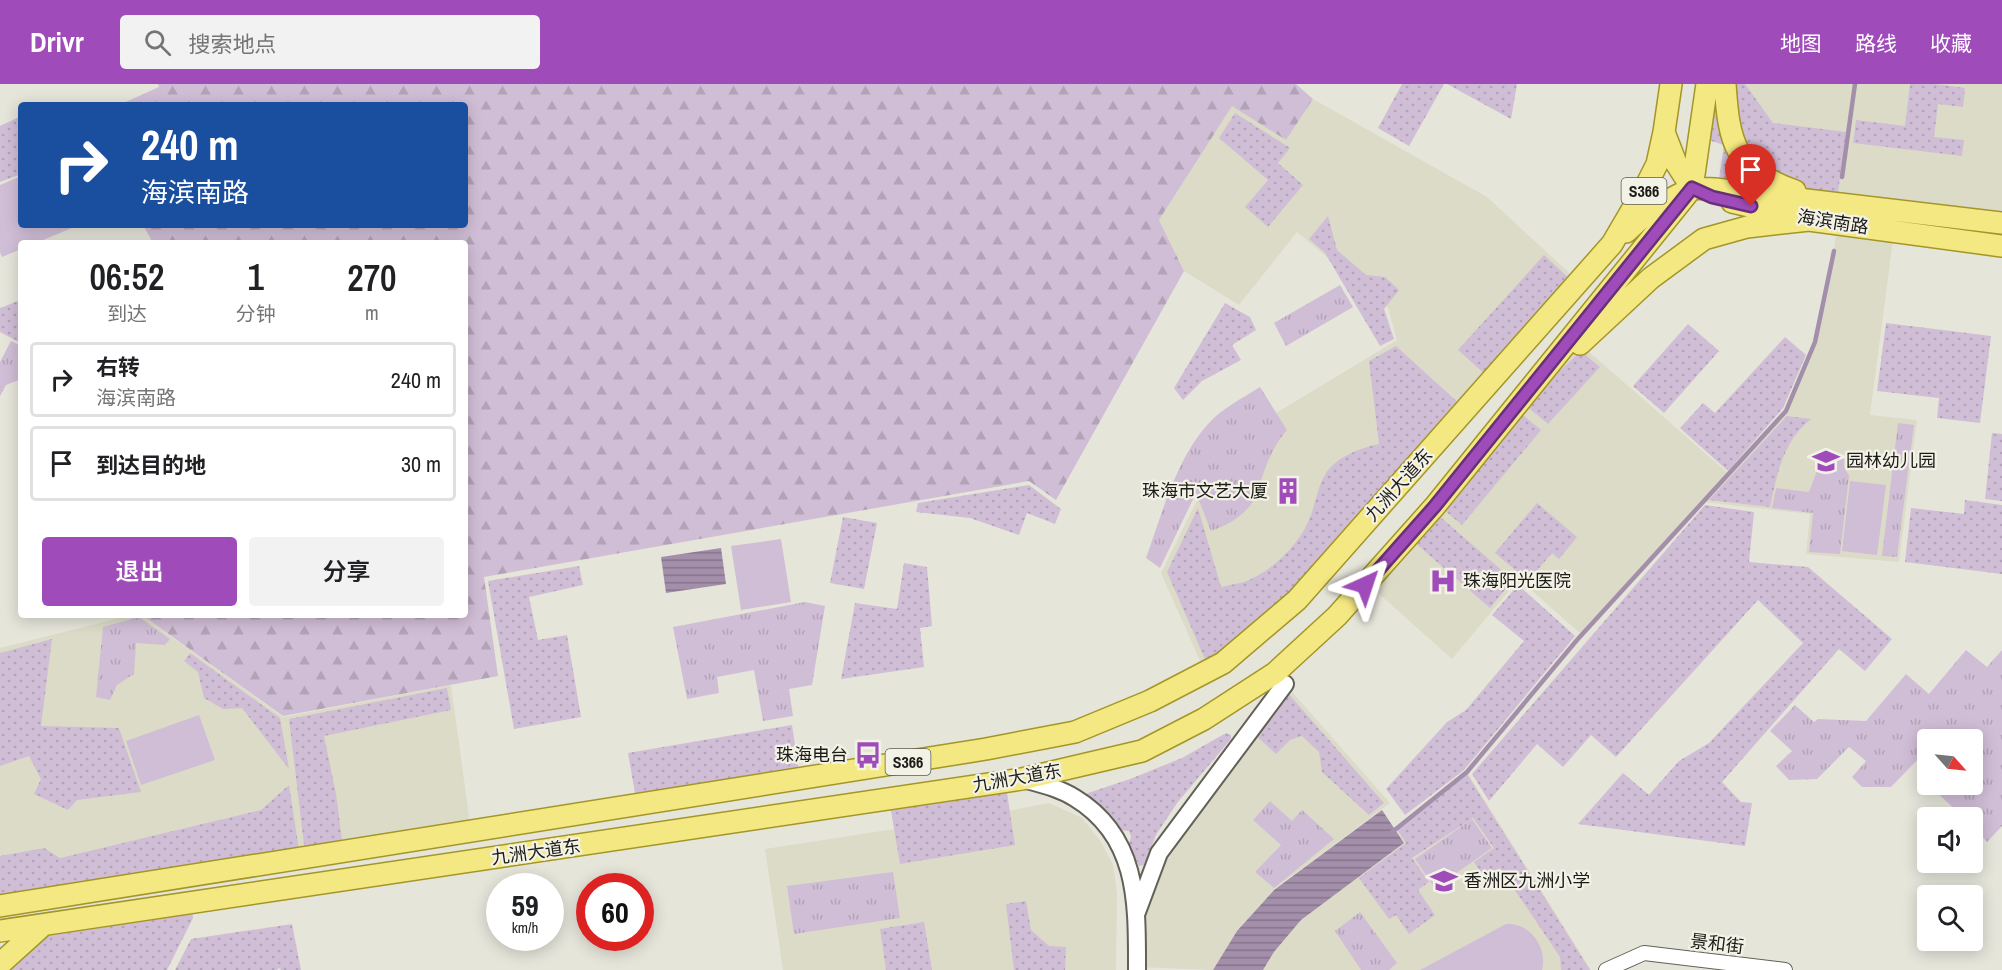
<!DOCTYPE html>
<html lang="zh">
<meta charset="utf-8">
<style>
body{margin:0;font-family:"Archivo Narrow","Noto Sans SC",sans-serif;background:#f2f2f2;color:#202124;height:100vh;display:flex;flex-direction:column;font-size:22px;white-space:nowrap}
*{box-sizing:border-box;margin:0}
p{font-size:20px;color:#757577}
.icon{flex:none;width:33px;height:33px;fill:none;stroke:currentColor;stroke-width:2;stroke-linecap:round;stroke-linejoin:round}
.map{position:relative;flex:1;overflow:hidden}
.details{position:absolute;left:18px;top:156px;width:450px;height:378px;display:flex;flex-direction:column;background:#fff;border-radius:6px;box-shadow:0 3px 15px #0003}
.details>*{flex:none}
.guide{position:absolute;left:18px;top:18px;width:450px;height:126px;border-radius:6px;box-shadow:0 3px 15px #0003;background:#1a4fa0;color:#fff;overflow:hidden}
.needle{width:39px;rotate:117deg}
.fabs{position:absolute;left:1917px;top:645px;display:grid;gap:12px}
.fabs a{display:grid;place-items:center;width:66px;height:66px;border-radius:6px;background:#fff;box-shadow:0 3px 15px #0003;font-size:30px}
.speed{position:absolute;left:486px;top:789px;display:flex;gap:12px;font-size:30px;font-weight:700;text-align:center}
.speed>*{display:grid;place-content:center;width:78px;height:78px;border-radius:50%;background:#fff;box-shadow:0 3px 15px #0003;line-height:1}
.speed small{font-size:15px;font-weight:400}
.speed .limit{border:9px solid #d22;background:#fff;color:#111}
.pin{position:absolute;display:grid;place-items:center;width:51px;height:51px;color:#fff;margin:-62px -26px;border-radius:50% 50% 50% 0;rotate:-45deg;box-shadow:0 0 6px #0007}
.pin .icon{rotate:45deg}
.me{position:absolute;width:66px;margin:-33px;rotate:42deg;stroke-linejoin:round;filter:drop-shadow(0 0 4px #0008)}
.turn{display:flex;align-items:center;gap:21px;height:126px;padding:0 24px;font-size:27px}
.turn .icon{width:78px;height:78px;stroke-width:2.5}
.turn b{display:block;font-size:42px;line-height:51px}
.eta{display:flex;justify-content:space-evenly;align-items:center;height:102px;text-align:center}
.eta b{font-size:36px;font-weight:600;line-height:42px}
.action{display:flex;gap:12px;margin-top:auto;padding:12px 24px}
.action a{flex:1;height:69px;border-radius:6px;background:#9f4cba;color:#fff;font-size:24px;font-weight:600;line-height:69px;text-align:center}
.action a+a{background:#f2f2f2;color:#202124}
ul{padding:0;list-style:none}
li{display:flex;align-items:center;gap:18px;height:75px;margin:0 12px 9px;padding:0 12px;border:3px solid #e0e0e0;border-radius:6px}
li div{flex:1}
li b{display:block;font-size:22px}
li em{font-style:normal}
header{display:flex;align-items:center;gap:36px;box-sizing:border-box;height:84px;padding:0 30px;background:#9f4cba;color:#fff}
header strong{font-size:28px}
nav{display:flex;gap:33px;margin-inline-start:auto;font-size:21px}
.search{width:420px;height:54px;background:#f2f2f2;display:flex;align-items:center;gap:15px;box-sizing:border-box;padding:0 21px;border-radius:6px;color:#757577;font-size:22px}
.map>svg:first-child{display:block}
.built{fill:#dcdbc8}
.grass{fill:url(#grass-dots)}
.forest{fill:url(#forest-firs)}
.park{fill:url(#park-tufts)}
.pitch{fill:#d0bed6}
.water{fill:url(#water-rules)}
.lines{fill:none;stroke-linecap:round;stroke-linejoin:round}
.stream{stroke:#a48fab;stroke-width:4.5}
.minor-casing{stroke:#626158;stroke-width:16}
.tertiary-casing{stroke:#626158;stroke-width:20}
.primary-casing{stroke:#a39626;stroke-width:24}
.minor{stroke:#fff;stroke-width:14}
.tertiary{stroke:#fff;stroke-width:16}
.primary{stroke:#f4e882;stroke-width:21}
.route-casing{stroke:#673179;stroke-width:15}
.route{stroke:#9f4cba;stroke-width:10}
.labels{text-anchor:middle;stroke-width:4.5;stroke-linejoin:round;paint-order:stroke}
.shield{fill:#f3f2e7;stroke:#5c5c55;stroke-width:1.5}
.shield-label{font-size:16px;font-weight:bold;fill:#1c1b17}
.street-label{font-size:18px;fill:#1c1b17;stroke:#f3f2e7}
.poi-label{font-size:18px;fill:#1c1b17;stroke:#f3f2e7;text-anchor:start}
</style>
<header>
<strong>Drivr</strong>
<div class="search"><svg class="icon" aria-label="search" viewBox="0 0 24 24"><circle cx="10" cy="10" r="6"/><path d="M15 15l6 6"/></svg>搜索地点</div>
<nav><a>地图</a><a>路线</a><a>收藏</a></nav>
</header>
<div class="map">
<svg width="2002" height="886" viewBox="0 0 2002 886">
<defs>
<pattern id="grass-dots" width="8" height="8" patternUnits="userSpaceOnUse" patternTransform="scale(1.5)"><rect width="8" height="8" fill="#d0bed6"/><path d="M2 2h.1M6 6h.1" fill="none" stroke="#b2a3b7" stroke-width="1.8" stroke-linecap="round"/></pattern>
<pattern id="forest-firs" width="22" height="20" patternUnits="userSpaceOnUse" patternTransform="scale(1.5)"><rect width="22" height="20" fill="#d0bed6"/><path d="M5 1l3.5 6h-7zM16 11l3.5 6h-7z" fill="#b2a3b7"/></pattern>
<pattern id="park-tufts" width="24" height="20" patternUnits="userSpaceOnUse" patternTransform="scale(1.5)"><rect width="24" height="20" fill="#d0bed6"/><path d="M3 7l-1-3M5 7V3M7 7l1-3M15 17l-1-3M17 17v-4M19 17l1-3" fill="none" stroke="#b2a3b7"/></pattern>
<pattern id="water-rules" width="6" height="5" patternUnits="userSpaceOnUse" patternTransform="scale(1.5)"><rect width="6" height="5" fill="#a48fab"/><path d="M0 2.5h6" fill="none" stroke="#85748a"/></pattern>
</defs>
<rect width="100%" height="100%" fill="#e6e5da"/>
<path class="built" d="M1726,0H2002V138L1824,117Z
M1313,15L1487,113L1579,198L1205,588L1161,489L1225,360L1397,256L1388,224L1297,148L1239,221L1184,187L1159,136L1232,21L1286,56Z
M1837,140L1894,148L1870,331L1917,336L1899,478L1806,470L1810,430L1703,418L1582,551L1519,495L1452,575L1367,499L1517,320L1580,260L1729,390L1787,327L1815,258L1834,167Z
M132,531H141L283,633L451,601L471,747L0,816V564Z
M1285,600L1390,719L1273,806L1237,847L1213,886L1137,883L1138,828L1159,769Z
M1467,688L1591,886H1263L1274,869L1301,836L1404,759L1395,745Z
M1049,719L1082,734L1101,758L1113,781L1117,809L1116,886H783L765,765L992,730Z"/>
<path class="grass" d="M1402,0H1444L1409,62L1378,44Z
M1447,0H1517L1511,35Z
M1710,0H1745L1773,39L1846,48L1837,116L1718,101L1724,61L1702,54Z
M1910,0H1935L1965,4L1963,23L1938,20L1934,53L1964,56L1962,72L1853,59L1856,36L1905,42Z
M1235,29L1290,64L1278,79L1303,101L1268,143L1245,123L1268,96L1219,54Z
M21,32V90L0,98V42Z
M1328,132L1337,166L1366,191L1385,193L1399,206L1384,225L1394,255L1380,262L1325,169L1309,155Z
M1544,171L1573,198L1488,293L1458,266Z
M21,216V259L0,248V224Z
M1225,219L1250,233L1256,246L1232,261L1241,276L1202,297L1183,316L1174,304Z
M1886,239L1991,252L1980,339L1937,334L1939,314L1877,307Z
M1688,240L1719,267L1664,329L1633,302Z
M1785,253L1806,271L1783,324L1728,387L1680,344L1703,319L1715,329Z
M1396,262L1463,323L1295,511L1208,582L1167,488L1198,424L1221,503C1229,501 1237,500 1244,498C1272,488 1301,459 1311,431C1317,415 1319,393 1333,381C1346,369 1362,364 1379,360L1369,277Z
M1581,267L1600,283L1548,340L1524,320Z
M1518,327L1541,346L1462,441L1439,422Z
M1787,332L1811,335C1783,357 1777,390 1770,423L1709,416Z
M1992,349L2002,350V417L1985,415Z
M1029,401L1061,425L1055,440L1027,429L1019,451L970,434L916,428L918,419Z
M1965,416L2002,421V490L1905,478L1911,424L1964,430Z
M1537,419L1577,453L1559,475L1552,469L1528,497L1495,469Z
M1705,421L1754,428L1749,478L1808,483L1892,555L1865,587L1839,565L1722,698L1741,718L1752,719L1745,762L1578,740L1623,689L1649,711L1679,677L1709,659L1803,559L1758,516L1616,673L1591,651L1563,683L1537,660L1489,717L1472,690Z
M1437,430L1513,496L1490,524L1413,457Z
M843,433L877,439L864,505L830,499Z
M904,479L927,483L932,542L920,544L924,583L841,595L855,519L897,525Z
M579,482L583,501L529,513L538,556L567,551L581,633L514,645L488,497Z
M1518,501L1575,552L1464,686L1405,731L1386,705L1447,638L1466,626L1524,557L1492,531Z
M52,555L41,642L119,644L141,708L77,716L68,726L34,710L41,695L29,672L0,682V569Z
M190,569L280,634L289,685L242,624L223,625L204,614L198,588L184,577Z
M447,604L451,626L324,652L336,710L343,763L305,769L289,635Z
M1286,607L1384,719L1369,731L1322,688L1319,668L1302,652L1290,656L1276,670L1253,649Z
M792,641L799,688L636,715L628,669Z
M1226,649L1231,651V655L1177,719L1156,751L1144,781L1139,782L1129,760L1131,753L1129,747L1120,746L1098,719L1082,711L1130,695L1182,674Z
M1467,690L1590,886H1561L1560,873L1500,784L1485,794L1474,778L1494,764L1473,734L1412,774L1429,798L1418,806L1435,831L1409,850L1396,831L1389,835L1359,794L1406,759L1397,745Z
M289,701L300,772L0,813V772L44,764L60,774L261,726Z
M1006,702L1015,761L900,780L890,721Z
M1026,817L1031,846L1049,862L1066,863L1065,886H1014L1006,820Z
M192,824L193,834L167,886H2L44,847Z
M924,838L932,886H886L880,845Z
M292,840L301,886H281L279,884L277,886H175L191,855Z"/>
<path class="forest" d="M158,0H1296L1313,15L1286,56L1232,22L1159,136L1184,187L1056,416L1029,397L484,493L498,592L283,632L142,531H465V159H153L143,141H465V21H119L159,3Z"/>
<path class="park" d="M1340,201L1353,223L1286,262L1274,239Z
M11,257L21,262V295L6,301L0,312V278Z
M1260,303L1287,346C1275,360 1268,375 1263,391C1260,399 1258,407 1255,414C1246,431 1228,441 1211,447L1196,409L1160,484L1146,474C1162,430 1176,375 1208,340C1222,324 1243,314 1260,303Z
M1898,339L1914,341L1897,473L1882,472Z
M1830,370L1844,371V383L1849,392L1840,470L1809,468L1813,429L1772,424L1776,404L1809,408L1820,379Z
M805,518L825,522L812,601L789,605L793,632L763,637L754,586L717,593L719,609L687,615L673,543Z
M139,533L170,555L165,561L136,559L134,590L117,601L110,616L96,613L103,543Z
M1966,566L1987,583L2002,566V742L1987,758L1973,743L1972,734L1963,733L1929,701L1972,700V656H1928L1927,674L1923,670L1891,703H1862L1852,693L1866,677L1849,663L1817,695L1789,696L1776,682L1792,667L1770,647L1795,621L1814,638L1818,635L1866,637L1906,590L1929,610Z
M1270,717L1292,737L1302,726L1334,755L1274,804L1255,788L1281,761L1253,736Z
M1472,735L1492,764L1435,804L1415,775Z
M893,788L900,834L794,850L787,802Z
M1360,828L1397,879L1389,886H1361L1335,847Z"/>
<path class="pitch" d="M21,92V141H79L36,159H21V165L2,173L0,168V101Z
M1850,397L1886,401L1877,471L1842,467Z
M781,455L791,518L741,526L731,462Z
M199,631L215,676L141,701L126,657Z
M1506,840C1530,838 1548,864 1542,886H1420Z"/>
<path class="water" d="M721,464L726,500L666,509L661,473Z
M1382,726L1404,759L1301,836L1274,868L1263,886H1213L1237,847L1274,806Z"/>
<g class="lines">
<path class="stream" d="M1842,93L1855,0
M1391,749L1467,688L1577,556L1786,327L1815,258L1834,167"/>
<defs>
<path id="minor" d="M1606,886L1644,869L1785,886"/>
<path id="tertiary" d="M1023,695C1041,700 1059,704 1075,714C1139,753 1137,820 1137,886
M1137,828L1159,769L1285,600"/>
<path id="primary" d="M1725,0C1729,59 1734,85 1795,107
M1664,48L1676,79L1692,104
M1732,118L1809,136L2002,162
M1626,148L1651,125L1692,104L1715,105L2002,139
M1580,260L1651,194L1704,155L1747,143L1809,136
M0,822L986,665L1075,648L1150,617L1223,579L1297,516L1612,160L1646,102L1657,80L1664,48L1671,0
M0,847L1022,695L1142,667L1204,635L1275,589L1337,532L1435,422L1692,104L1707,0
M0,880L41,843"/>
</defs>
<use href="#minor" class="minor-casing"/>
<use href="#tertiary" class="tertiary-casing"/>
<use href="#primary" class="primary-casing"/>
<use href="#minor" class="minor"/>
<use href="#tertiary" class="tertiary"/>
<use href="#primary" class="primary"/>
</g>
<g class="lines">
<defs>
<path id="route" d="M1365,501L1435,422L1692,104L1712,113L1751,122"/>
</defs>
<use href="#route" class="route-casing"/>
<use href="#route" class="route"/>
</g>
<defs>
<symbol id="school-bare" viewBox="-9 -9 18 18"><path d="M0-5L7-2L0 1L-7-2ZM-4 1L0 2.5L4 1V4Q0 6-4 4Z" fill="#9f4cba" stroke="#f3f2e7" stroke-width="2.5" paint-order="stroke"/></symbol>
<symbol id="building-bare" viewBox="-9 -9 18 18"><path d="M-4-6H4V6H1V3H-1V6H-4ZM-2.5-4.3h1.7v1.8h-1.7ZM.8-4.3h1.7v1.8H.8ZM-2.5-1h1.7V.8h-1.7ZM.8-1h1.7V.8H.8Z" fill="#9f4cba" stroke="#f3f2e7" stroke-width="2.5" paint-order="stroke"/></symbol>
<symbol id="hospital-bare" viewBox="-9 -9 18 18"><path d="M-5-5h3v3.5h4V-5h3V5h-3V1.5h-4V5h-3Z" fill="#9f4cba" stroke="#f3f2e7" stroke-width="2.5" paint-order="stroke"/></symbol>
<symbol id="bus-bare" viewBox="-9 -9 18 18"><path d="M-5-6H5V4H4V6H2V4H-2V6H-4V4H-5ZM-3.5-4V0h7V-4ZM-3.5 1.2v1.5H-2V1.2ZM2 1.2v1.5H3.5V1.2Z" fill="#9f4cba" stroke="#f3f2e7" stroke-width="2.5" paint-order="stroke"/></symbol>
</defs>
<g fill-rule="evenodd">
<use href="#school-bare" x="1807" y="358" width="38" height="38"/>
<use href="#building-bare" x="1269" y="388" width="38" height="38"/>
<use href="#hospital-bare" x="1424" y="478" width="38" height="38"/>
<use href="#bus-bare" x="849" y="652" width="38" height="38"/>
<use href="#school-bare" x="1425" y="778" width="38" height="38"/>
</g>
<g class="labels">
<g class="shield">
<rect x="1621.5" y="94" width="45" height="26" rx="4.5"/>
<rect x="885.5" y="665" width="45" height="26" rx="4.5"/>
</g>
<g class="shield-label">
<text x="1644" y="113">S366</text>
<text x="908" y="684">S366</text>
</g>
<g class="street-label">
<text transform="translate(1833 138) rotate(9)" y="6">海滨南路</text>
<text transform="translate(1399 401) rotate(-48)" y="6">九洲大道东</text>
<text transform="translate(1017 694) rotate(-10)" y="6">九洲大道东</text>
<text transform="translate(536 768) rotate(-8)" y="6">九洲大道东</text>
<text transform="translate(1717 860) rotate(7)" y="6">景和街</text>
</g>
<g class="poi-label">
<text x="1846" y="383">园林幼儿园</text>
<text x="1268" y="413" text-anchor="end">珠海市文艺大厦</text>
<text x="1463" y="503">珠海阳光医院</text>
<text x="848" y="677" text-anchor="end">珠海电台</text>
<text x="1464" y="803">香洲区九洲小学</text>
</g>
</g>
</svg>
<div class="fabs">
<a><svg class="needle" viewBox="-14 -14 28 28"><path d="M0-13l5 13h-10z" fill="#e53935"/><path d="M0 13l5-13h-10z" fill="#757577"/></svg></a>
<a><svg class="icon" aria-label="sound" viewBox="0 0 24 24"><path d="M4 9h4l5-4v14l-5-4H4zM17 9q2 3 0 6"/></svg></a>
<a><svg class="icon" aria-label="search" viewBox="0 0 24 24"><circle cx="10" cy="10" r="6"/><path d="M15 15l6 6"/></svg></a>
</div>
<div class="speed"><div>59<small>km/h</small></div><div class="limit">60</div></div>
<div class="pin" style="left:1751px;top:122px;background:#d93025"><svg class="icon" aria-label="arrive" viewBox="0 0 24 24"><path d="M6 21V4h12l-3 4 3 4H6"/></svg></div>
<svg class="me" style="left:1365px;top:501px" viewBox="-20 -20 40 40"><path d="M0-17L14 15 0 8-14 15z" fill="#9f4cba" stroke="#fff" stroke-width="4"/></svg>
<div class="guide">
<div class="turn"><svg class="icon" aria-label="right" viewBox="0 0 24 24"><path d="M7 20v-9h11M14 6l5 5-5 5"/></svg><div><b>240 m</b>海滨南路</div></div>
</div>
<section class="details">
<div class="eta">
<div><b>06:52</b><p>到达</p></div>
<div><b>1</b><p>分钟</p></div>
<div><b>270</b><p>m</p></div>
</div>
<ul>
<li><svg class="icon" aria-label="right" viewBox="0 0 24 24"><path d="M7 20v-9h11M14 6l5 5-5 5"/></svg><div><b>右转</b><p>海滨南路</p></div><em>240 m</em></li>
<li><svg class="icon" aria-label="arrive" viewBox="0 0 24 24"><path d="M6 21V4h12l-3 4 3 4H6"/></svg><div><b>到达目的地</b></div><em>30 m</em></li>
</ul>
<div class="action"><a>退出</a><a>分享</a></div>
</section>
</div>
